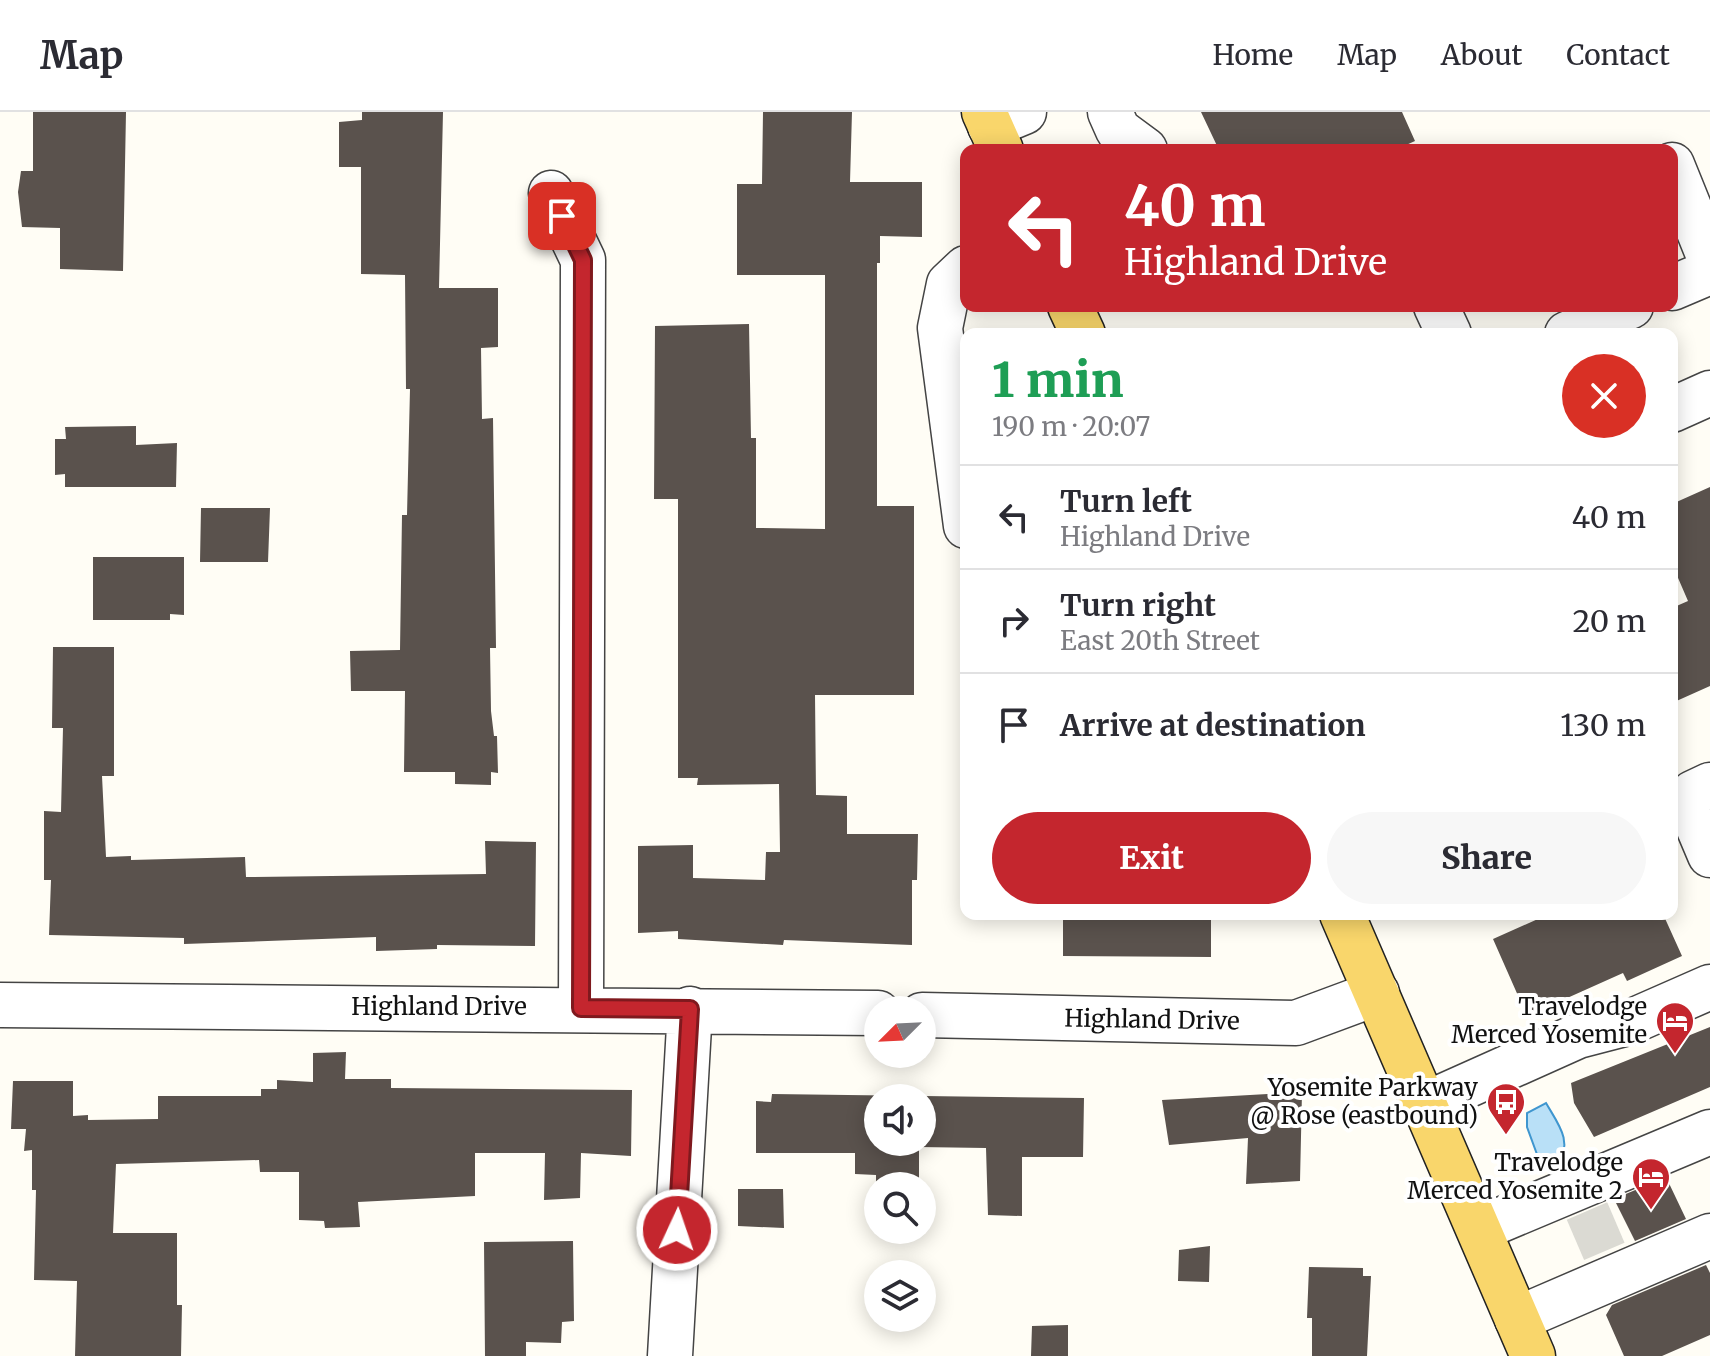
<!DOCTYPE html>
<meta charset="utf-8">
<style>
body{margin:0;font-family:Merriweather,serif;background:#f7f7f7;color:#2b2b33;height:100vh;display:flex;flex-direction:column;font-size:30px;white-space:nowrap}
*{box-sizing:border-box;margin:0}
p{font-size:26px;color:#7c7c81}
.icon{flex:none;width:44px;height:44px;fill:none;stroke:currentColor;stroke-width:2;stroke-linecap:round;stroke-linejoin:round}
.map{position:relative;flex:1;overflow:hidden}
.details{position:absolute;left:960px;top:216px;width:718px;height:592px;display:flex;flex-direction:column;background:#fff;border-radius:16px;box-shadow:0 4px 20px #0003}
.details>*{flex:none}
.top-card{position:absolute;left:960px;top:32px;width:718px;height:168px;border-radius:16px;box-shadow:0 4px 20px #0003;background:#c4262e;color:#fff;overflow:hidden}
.needle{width:52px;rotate:246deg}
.buttons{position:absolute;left:864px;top:884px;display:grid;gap:16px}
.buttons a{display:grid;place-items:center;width:72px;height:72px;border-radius:50%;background:#fff;box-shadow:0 4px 20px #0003;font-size:40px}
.pin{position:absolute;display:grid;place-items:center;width:68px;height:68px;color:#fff;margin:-34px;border-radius:16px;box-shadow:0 4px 12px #0006}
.me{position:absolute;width:88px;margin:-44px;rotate:3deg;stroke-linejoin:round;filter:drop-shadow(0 0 6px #0008)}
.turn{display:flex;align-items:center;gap:28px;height:168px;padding:0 32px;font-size:36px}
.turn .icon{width:104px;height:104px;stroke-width:2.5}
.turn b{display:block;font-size:56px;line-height:68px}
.round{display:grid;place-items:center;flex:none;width:84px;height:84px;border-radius:42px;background:#f7f7f7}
.summary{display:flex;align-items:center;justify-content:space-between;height:136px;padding:0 32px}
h1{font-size:48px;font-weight:800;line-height:60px;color:#1e9e55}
.button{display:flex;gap:16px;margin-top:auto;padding:16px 32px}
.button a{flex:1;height:92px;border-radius:48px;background:#c4262e;color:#fff;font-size:32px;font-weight:800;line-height:92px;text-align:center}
.button a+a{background:#f7f7f7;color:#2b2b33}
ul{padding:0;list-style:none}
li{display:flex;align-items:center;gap:24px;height:104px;padding:0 32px;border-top:2px solid #e1e1e2}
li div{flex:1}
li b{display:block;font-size:30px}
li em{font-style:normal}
header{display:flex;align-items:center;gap:48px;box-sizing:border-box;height:112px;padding:0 40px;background:#fff;border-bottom:2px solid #e1e1e2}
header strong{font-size:38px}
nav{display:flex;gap:44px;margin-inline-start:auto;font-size:28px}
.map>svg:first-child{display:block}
.water{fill:#b9e0f7;stroke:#3f96cf;stroke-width:2}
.building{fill:#5a524d;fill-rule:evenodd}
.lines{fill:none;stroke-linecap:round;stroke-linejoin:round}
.minor-tunnel{stroke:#dbdad3;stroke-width:44;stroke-dasharray:44 22;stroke-linecap:butt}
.minor-casing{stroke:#444;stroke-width:47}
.major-casing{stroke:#222;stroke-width:47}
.minor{stroke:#fff;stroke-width:44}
.major{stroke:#f9d66b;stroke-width:44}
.route-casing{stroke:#7f191e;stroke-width:20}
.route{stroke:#c4262e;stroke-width:14}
.labels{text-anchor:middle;stroke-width:8;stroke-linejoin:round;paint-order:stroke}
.street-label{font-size:24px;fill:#111;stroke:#fff}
.poi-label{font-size:24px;fill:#111;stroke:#fff;text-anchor:end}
</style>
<header>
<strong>Map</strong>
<nav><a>Home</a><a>Map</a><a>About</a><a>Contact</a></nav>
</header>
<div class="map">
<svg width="1710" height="1244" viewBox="0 0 1710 1244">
<rect width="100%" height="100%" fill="#fffdf5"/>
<path class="water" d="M1546,991C1558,1012 1574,1030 1557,1053L1538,1045L1527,1015V1001Z"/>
<path class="building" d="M33,0H126L123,159L60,157V116L22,115L18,80L21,59H33Z
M362,0H443L439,176H498V235L481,236L482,307L493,306L496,536H490L491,599L494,624H497L498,661L491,660V673L455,672V660H404L405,579H351L350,539L400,538L402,403H407L410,277H406L405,163L361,162V55H339V10L362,8Z
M763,0H852L850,70H922V125L880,124V151H877V394H914V583H815L816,683L847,684V722H918L917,768H912V833L784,828L783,833L678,827V819L638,821V734L693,733V766L765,768L766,740H780L779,672L697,673L698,666H678V387H654L655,214L749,212L751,326H756V416L825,417V163H737V72H762Z
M1201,0H1402L1415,29L1395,38H1219Z
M136,314V333L177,331L176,375H65V362L55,363V327H66L65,315Z
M1710,375V574L1672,591V496L1688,489L1672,452V392Z
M201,396H270L268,450H200Z
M93,445H184V503L170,502V508H93Z
M53,535H114V664H102L106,745L131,744V748L245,745L246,765L486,762L485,729L536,730L535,834L437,833V837L376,839V825L184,832V826L49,823L51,768H44V699L61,700L63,616H52Z
M1063,802H1211V845L1063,844Z
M1549,802H1663L1682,844L1627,869L1623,861L1527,904L1493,827Z
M1710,915V975L1594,1025L1574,991L1571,971Z
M346,940L345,967H391V976L632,978L631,1044L581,1041L580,1086L544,1088L545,1041H475V1084L358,1090L360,1115L325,1116L324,1109L299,1108V1060H260L259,1048L116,1052L113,1121H177V1193H182L181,1244H75L77,1169L34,1168L36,1078H32V1038L24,1039L26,1017H11L13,969H73V1004L88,1003V1008L158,1007V984H261V977H277V968L313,970V941Z
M1302,980L1300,1069L1246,1072L1248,1026L1169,1033L1162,988Z
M772,982L1084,986L1083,1045H1022V1104L988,1103L986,1036L919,1035V1074H876V1063L855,1062V1041H756V989L771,990ZM878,986H922V1030H878Z
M1666,1065L1686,1107L1635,1129L1614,1087Z
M738,1077H783L784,1116L738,1114Z
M573,1129L574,1209L562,1210L561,1231L526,1230V1244H485L484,1130Z
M1210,1134L1209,1170L1178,1169L1179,1138Z
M1706,1153L1710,1161V1223L1662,1244H1624L1606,1203L1612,1193Z
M1309,1155L1363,1156V1164H1371L1367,1244H1312V1206H1307Z
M1068,1213V1244H1031L1032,1214Z"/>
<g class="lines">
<path class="minor-tunnel" d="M1587,1099L1608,1148"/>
<defs>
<path id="minor" d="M1110,0L1118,18L1145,38
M990,14L1024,0
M1672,53L1710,147
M551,81L583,148L581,896
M966,156L949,172L940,216L966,414
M1672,176L1710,160
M1436,194L1449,222
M1567,222L1631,194
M1672,298L1710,281
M1710,673L1693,681L1688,691L1710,743
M0,893L878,901
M922,903L1296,911L1377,881
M1426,992L1578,924L1628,911L1710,875
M1479,1117L1710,1020
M1517,1207L1710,1124
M670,1244L690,897"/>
<path id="major" d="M984,0L1001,38
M1070,194L1083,222
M1342,802L1533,1244"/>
</defs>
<use href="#minor" class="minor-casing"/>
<use href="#major" class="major-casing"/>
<use href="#minor" class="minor"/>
<use href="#major" class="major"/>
</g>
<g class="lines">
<defs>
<path id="route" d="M562,104L583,148L581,896L690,897L677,1118"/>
</defs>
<use href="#route" class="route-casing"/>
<use href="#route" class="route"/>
</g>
<defs>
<symbol id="hotel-pin" viewBox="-11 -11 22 30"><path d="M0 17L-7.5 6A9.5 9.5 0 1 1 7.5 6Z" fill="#c4262e" stroke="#fff"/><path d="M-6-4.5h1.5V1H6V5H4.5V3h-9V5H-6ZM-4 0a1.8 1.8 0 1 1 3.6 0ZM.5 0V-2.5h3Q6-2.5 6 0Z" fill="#fff"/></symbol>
<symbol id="bus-pin" viewBox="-11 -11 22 30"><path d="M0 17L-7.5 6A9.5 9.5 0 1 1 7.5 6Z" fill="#c4262e" stroke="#fff"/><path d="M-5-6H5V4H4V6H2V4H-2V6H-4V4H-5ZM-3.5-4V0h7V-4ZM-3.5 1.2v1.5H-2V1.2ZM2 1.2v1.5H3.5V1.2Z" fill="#fff"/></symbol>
</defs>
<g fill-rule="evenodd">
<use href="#hotel-pin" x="1653" y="887" width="44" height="60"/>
<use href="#bus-pin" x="1484" y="968" width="44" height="60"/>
<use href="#hotel-pin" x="1629" y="1043" width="44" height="60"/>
</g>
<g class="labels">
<g class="street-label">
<text x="439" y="903">Highland Drive</text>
<text transform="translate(1152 908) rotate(1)" y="8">Highland Drive</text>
</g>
<g class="poi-label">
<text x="1647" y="903">Travelodge<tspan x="1647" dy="28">Merced Yosemite</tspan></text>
<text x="1478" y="984">Yosemite Parkway<tspan x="1478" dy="28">@ Rose (eastbound)</tspan></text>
<text x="1623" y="1059">Travelodge<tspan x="1623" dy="28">Merced Yosemite 2</tspan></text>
</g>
</g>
</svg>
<div class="buttons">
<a><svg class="needle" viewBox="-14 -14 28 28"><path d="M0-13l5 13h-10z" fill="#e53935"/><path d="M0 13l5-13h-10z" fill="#7c7c81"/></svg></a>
<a><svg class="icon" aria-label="sound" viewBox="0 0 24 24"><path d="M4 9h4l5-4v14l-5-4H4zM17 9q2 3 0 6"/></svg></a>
<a><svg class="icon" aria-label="search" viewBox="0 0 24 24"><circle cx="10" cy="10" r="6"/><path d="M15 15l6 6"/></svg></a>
<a><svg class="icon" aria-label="layers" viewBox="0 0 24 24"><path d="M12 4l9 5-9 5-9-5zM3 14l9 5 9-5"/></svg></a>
</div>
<div class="pin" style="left:562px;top:104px;background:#d93025"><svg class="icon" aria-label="arrive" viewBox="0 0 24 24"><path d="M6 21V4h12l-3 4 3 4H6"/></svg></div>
<svg class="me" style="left:677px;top:1118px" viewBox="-20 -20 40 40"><circle r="17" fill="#c4262e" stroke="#fff" stroke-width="3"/><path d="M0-11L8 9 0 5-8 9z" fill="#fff"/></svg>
<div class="top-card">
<div class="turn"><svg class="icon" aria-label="left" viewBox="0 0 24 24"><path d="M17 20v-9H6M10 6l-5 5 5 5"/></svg><div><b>40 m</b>Highland Drive</div></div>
</div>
<section class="details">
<div class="summary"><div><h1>1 min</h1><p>190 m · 20:07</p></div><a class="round" style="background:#d93025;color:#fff"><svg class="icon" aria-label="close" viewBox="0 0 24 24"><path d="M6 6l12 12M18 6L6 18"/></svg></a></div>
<ul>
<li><svg class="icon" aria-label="left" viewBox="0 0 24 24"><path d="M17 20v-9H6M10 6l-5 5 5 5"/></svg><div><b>Turn left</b><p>Highland Drive</p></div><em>40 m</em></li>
<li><svg class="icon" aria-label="right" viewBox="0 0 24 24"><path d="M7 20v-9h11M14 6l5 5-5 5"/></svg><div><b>Turn right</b><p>East 20th Street</p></div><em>20 m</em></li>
<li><svg class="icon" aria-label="arrive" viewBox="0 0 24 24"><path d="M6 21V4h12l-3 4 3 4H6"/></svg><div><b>Arrive at destination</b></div><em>130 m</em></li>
</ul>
<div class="button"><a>Exit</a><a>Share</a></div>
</section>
</div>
